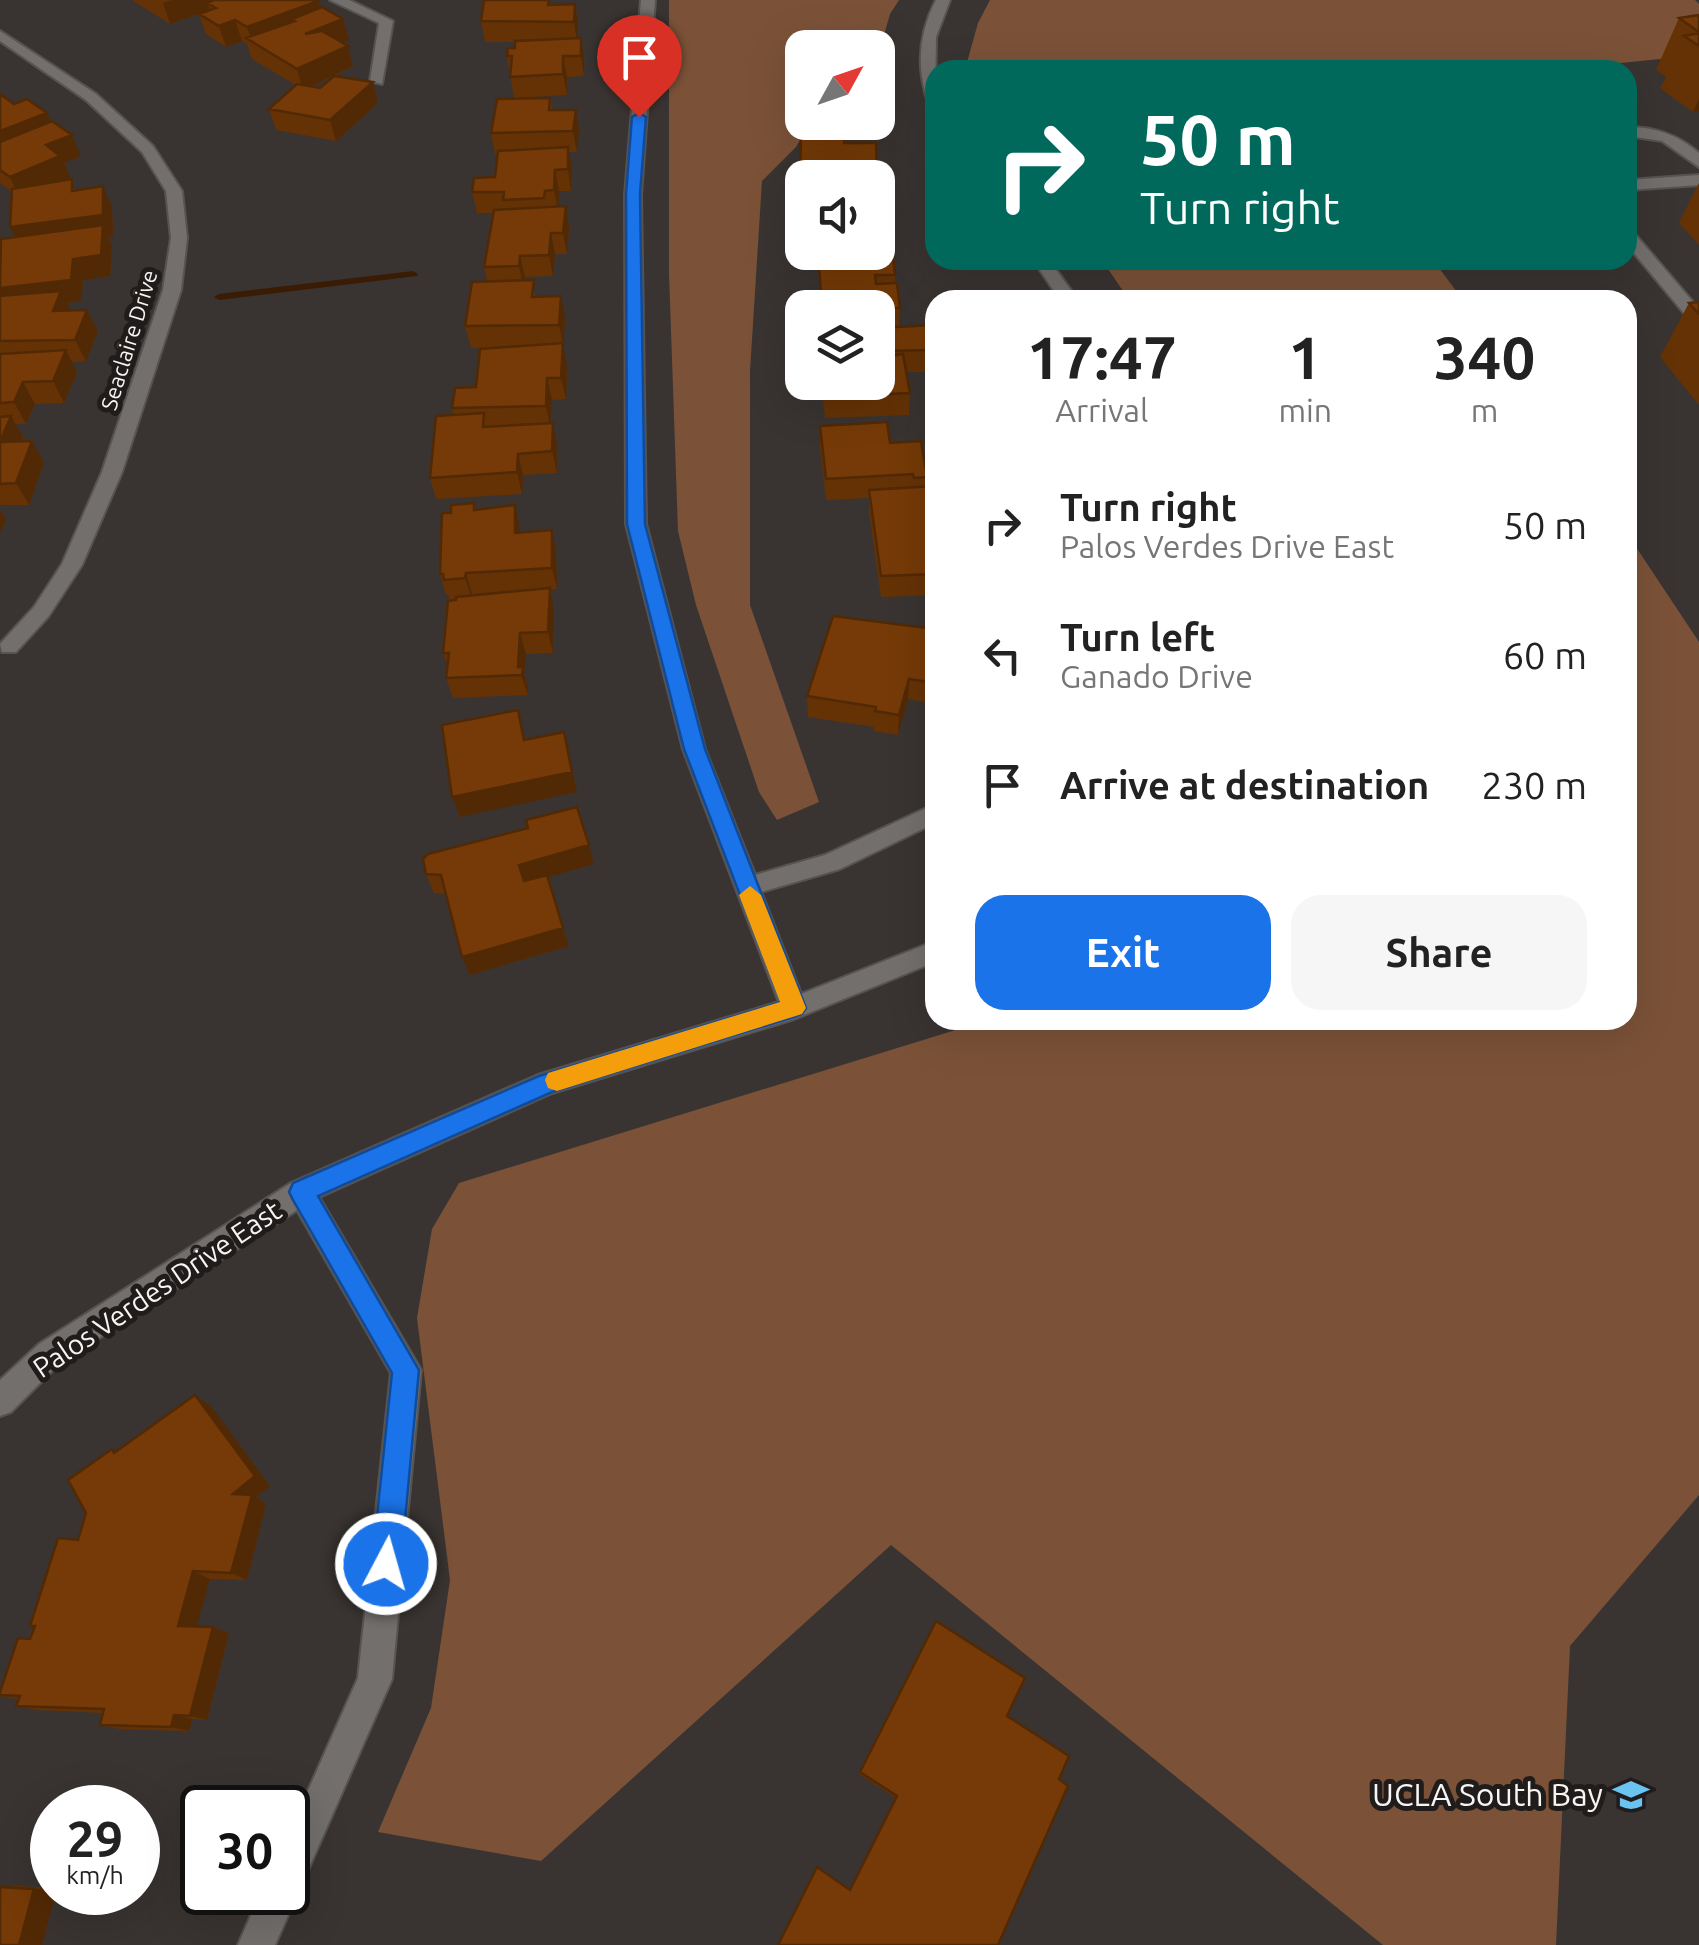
<!DOCTYPE html>
<style>
body{margin:0;font-family:Ubuntu,sans-serif;background:#f6f6f6;color:#222;height:100vh;display:flex;flex-direction:column;font-size:38px;white-space:nowrap}
*{box-sizing:border-box;margin:0}
p{font-size:32px;color:#767676}
.icon{flex:none;width:55px;height:55px;fill:none;stroke:currentColor;stroke-width:2;stroke-linecap:round;stroke-linejoin:round}
.map{position:relative;flex:1;overflow:hidden}
.side{position:absolute;left:925px;top:290px;width:712px;height:740px;display:flex;flex-direction:column;background:#fff;border-radius:30px;box-shadow:0 10px 40px #0002}
.side>*{flex:none}
.hud{position:absolute;left:925px;top:60px;width:712px;height:210px;border-radius:30px;box-shadow:0 10px 40px #0002;background:#00695c;color:#fff;overflow:hidden}
.needle{width:65px;rotate:50deg}
.fabs{position:absolute;left:785px;top:30px;display:grid;gap:20px}
.fabs a{display:grid;place-items:center;width:110px;height:110px;border-radius:20px;background:#fff;box-shadow:0 10px 40px #0002;font-size:50px}
.speed{position:absolute;left:30px;top:1785px;display:flex;gap:20px;font-size:50px;font-weight:700;text-align:center}
.speed>*{display:grid;place-content:center;width:130px;height:130px;border-radius:50%;background:#fff;box-shadow:0 10px 40px #0002;line-height:1}
.speed small{font-size:25px;font-weight:400}
.speed .limit{border:5px solid #111;border-radius:15px;background:#fff;color:#111}
.pin{position:absolute;display:grid;place-items:center;width:85px;height:85px;color:#fff;margin:-102px -42px;border-radius:50% 50% 50% 0;rotate:-45deg;box-shadow:0 0 10px #0007}
.pin .icon{rotate:45deg}
.me{position:absolute;width:110px;margin:-55px;rotate:6deg;stroke-linejoin:round;filter:drop-shadow(0 0 8px #0008)}
.turn{display:flex;align-items:center;gap:35px;height:210px;padding:0 50px;font-size:45px}
.turn .icon{width:130px;height:130px;stroke-width:2.5}
.turn b{display:block;font-size:70px;line-height:85px}
.eta{display:flex;justify-content:space-evenly;align-items:center;height:170px;text-align:center}
.eta b{font-size:60px;font-weight:700;line-height:70px}
.action{display:flex;gap:20px;margin-top:auto;padding:20px 50px}
.action a{flex:1;height:115px;border-radius:30px;background:#1a73e8;color:#fff;font-size:40px;font-weight:700;line-height:115px;text-align:center}
.action a+a{background:#f6f6f6;color:#222}
ul{padding:0;list-style:none}
li{display:flex;align-items:center;gap:30px;height:130px;padding:0 50px}
li div{flex:1}
li b{display:block;font-size:38px}
li em{font-style:normal}
.map>svg:first-child{display:block}
.green{fill:#7b5238}
.lines{fill:none;stroke-linecap:round;stroke-linejoin:round}
.stream{fill:#3a1b04;fill-rule:evenodd}
.minor-casing{stroke:#575350;stroke-width:4}
.minor{fill:#726f6d;fill-rule:evenodd}
.wall{fill:#653206;fill-rule:evenodd}
.shaded-wall{fill:#522905}
.building{fill:#753a07;stroke:#522905;stroke-width:2.5}
.route{fill:#1a73e8;stroke:#114b97;stroke-width:2.5}
.slow{fill:#f59e0b}
.labels{text-anchor:middle;stroke-width:10;stroke-linejoin:round;paint-order:stroke}
.far-street-label{font-size:22px;fill:#f7f4f2;stroke:#1f1c1b}
.street-label{font-size:28px;fill:#f7f4f2;stroke:#1f1c1b}
.near-poi-label{font-size:32px;fill:#f7f4f2;stroke:#1f1c1b;text-anchor:end}
</style>
<div class="map">
<svg width="1699" height="1945" viewBox="0 0 1699 1945">
<rect width="100%" height="100%" fill="#393431"/>
<path class="green" d="M669,0H899L890,14L878,56V48H802V122L810,123L796,147L762,181L750,371V605L819,802L777,820L759,792L696,605L678,531L669,273Z
M990,0H1695L1699,4V55L1552,70H968L966,66L978,23Z
M1102,260H1433L1463,300H1129Z
M1628,535L1699,642V1495L1570,1646L1556,1945H1383L891,1545L541,1861L378,1832L431,1708L450,1580L417,1318L432,1229L459,1183L988,1020H1628Z"/>
<g class="lines">
<path class="stream" d="M413,271L418,274L417,276L219,300L214,297L219,294Z"/>
<defs>
<path id="minor" d="M330,0H349L393,21L382,84L370,81L379,23Z
M641,0H655L641,195L646,524L705,749L755,875L825,855L935,804V823L840,869L761,892L801,994L935,941V962L794,1019L552,1093L319,1197L421,1370L392,1679L275,1945H238L261,1892H288V1836L358,1678L391,1373L297,1210L59,1364L11,1412L0,1416V1380L39,1344L291,1183L538,1075L779,1002L683,749L626,524L625,195Z
M936,0H950L936,37L935,106L928,102C916,67 919,33 936,0Z
M0,31L96,94L153,146L182,191L187,238L181,290L122,472L82,565L48,617L16,652H2L0,644L34,607L62,564L102,472L163,290L171,238L166,191L142,152L86,100L0,41Z
M1628,127C1656,127 1678,135 1699,153V167L1662,141L1628,136Z
M1699,175V185L1628,190V180Z
M1628,231L1634,233L1699,309V325L1693,324L1628,246Z
M1033,260H1049L1078,300H1060Z"/>
</defs>
<use href="#minor" class="minor-casing"/>
<use href="#minor" class="minor"/>
</g>
<path class="wall" d="M132,0H316L320,8L343,19L349,40L342,42L353,66L334,76L378,103L336,141L276,130L269,109L296,85L252,59L247,44L242,41L226,47L206,34L199,14L170,24ZM333,76L320,88L310,87Z
M575,4L578,24L577,38L584,59V76L567,77V95L514,98L507,56L515,48V42H485L481,21L553,5Z
M1699,15V111L1693,112L1660,88L1666,77L1656,70L1679,18Z
M0,94L14,104L51,122L81,156L64,163L70,177L60,181L112,207L113,236L108,237L112,246L110,276L83,280L81,301L67,303L71,311L98,331L86,361L71,362L77,372L64,403L35,404L26,424H15L23,437L22,441L44,462L29,505H0V247L15,237L12,192L0,183Z
M550,98L553,110H576L579,130L577,152H569L572,168L571,191H559L558,207L566,206L569,227L567,254H555L553,276L525,277L524,280L537,296L565,317L563,346L567,365L566,399L552,400L550,423L557,444V473L523,475L522,494L436,499L430,478L454,415L452,408L476,387L512,347L471,348L465,326L487,281L484,267L494,213H477L472,192L495,177L498,154H495L491,133Z
M801,135H845V143H876L877,178H802V203H801Z
M1699,183V245L1679,223Z
M818,252L895,275V283L900,308L899,327L935,329V372H906L910,393L909,415L825,418L821,382H878V308H821Z
M1699,302V405L1660,357L1689,303Z
M820,426L890,443L927,477V487L935,486V595L881,597L869,511V498L826,500L820,447Z
M474,503L476,510L515,505L520,533L552,530L556,551L557,589H550L554,609L553,653L526,654L524,673L528,687V695L453,698L446,678L448,666L443,653L450,601L448,595H446L440,574L451,513ZM512,591L472,595V594Z
M935,629V704L908,699L898,735L874,731V727L808,717L807,696Z
M589,845L594,864L547,877L569,946L470,975L446,894L434,893L426,874Z
M211,1406L270,1486L256,1497L266,1504L247,1580L210,1579L196,1627L229,1633L207,1720L192,1719L189,1731L120,1729L100,1725L103,1713L38,1710L16,1706L18,1699L0,1696L30,1639L34,1627L30,1626L78,1540L112,1449L116,1452Z
M1007,1716L1059,1779L850,1890L896,1798L859,1774L860,1772Z
M21,1886L52,1888V1892H56L42,1945L0,1887Z"/>
<path class="shaded-wall" d="M173,0H241L207,3L210,10L170,24L163,3Z
M318,1L323,21H295L292,19L296,31L252,42L247,27Z
M575,4L578,24L577,42L574,22Z
M343,19L349,40L311,55L305,34Z
M235,20L242,41L226,47L219,26Z
M581,38L584,59V76L581,56Z
M348,46L353,66L303,90L297,69Z
M563,56L567,77V95L563,74Z
M373,82L378,103L336,141L330,120Z
M1699,99V111L1693,112Z
M576,110L579,130L577,152L573,131Z
M47,113L57,134L0,156V131Z
M72,135L81,156L64,163L70,177L20,198L10,177L46,145Z
M568,147L572,168L571,191L568,169Z
M555,170L559,191L558,211L554,190Z
M103,186L112,207L113,236L108,237L112,246L110,276L83,280L81,301L67,303L72,313L64,333L0,299V288L21,248L10,227Z
M566,206L569,227L567,254L563,233Z
M551,233L555,254L553,276L549,255Z
M520,256L525,277L523,287L519,266Z
M561,296L565,317L563,346L567,365L566,399L561,378L563,344L559,325Z
M87,310L98,331L86,361L75,340Z
M66,350L77,372L64,403L53,381Z
M547,378L552,400L550,427L546,406Z
M23,382L35,404L26,424L14,402Z
M11,416L23,437L13,464L0,442Z
M553,423L557,444V473L552,451Z
M32,441L44,462L29,505L16,483Z
M518,454L523,475L522,494L517,472Z
M515,505L520,527V554L515,533Z
M0,510L6,519L0,534Z
M552,530L556,551L557,589L552,568Z
M466,573L472,594V599L465,578Z
M550,588L554,609L553,653L548,632Z
M520,633L526,654L524,673L528,687V695L518,667Z
M909,679L908,699L898,735L899,715Z
M564,732L577,792L460,817L452,797Z
M589,845L594,864L525,884L519,865Z
M563,928L569,946L470,975L462,957Z
M195,1395L211,1406L270,1486L256,1497L266,1504L247,1580L231,1573L233,1494Z
M193,1571L210,1579L195,1633L178,1626Z
M213,1627L229,1633L207,1720L190,1716Z
M174,1715L192,1719L189,1731L171,1727Z
M52,1888V1892H56L42,1945H19L34,1889Z"/>
<path class="building" d="M214,0H316L318,1L247,27L235,20L219,26L199,14L216,8L207,3Z
M484,0H549L548,5L575,4L574,22L481,21Z
M322,7L343,19L305,34L322,31L348,46L297,69L246,38L295,21L292,19Z
M1699,15V32L1679,18Z
M1699,33V46L1684,36Z
M581,38V56H563V74L510,77L512,56H507L508,48H515V41Z
M334,76L373,82L330,120L269,109L297,84L320,88Z
M0,94L14,104L27,99L47,113L0,131Z
M550,98L549,110H576L573,131L491,133L497,99Z
M52,121L72,135L46,145L60,156L10,177L0,170V142Z
M801,135H845L844,143H876L877,178H802V182H800Z
M568,147V169L555,170L554,190L545,191L544,198L503,200L504,192H472L474,178L495,177L498,151Z
M72,179V191L103,186V215L10,227L12,189Z
M566,206L563,233H551L549,255L520,256L519,266L484,267L494,210Z
M103,225L101,255L73,259L71,280L0,288L1,239Z
M878,248H892L895,275H875L876,284L897,283L900,308H822L818,252H878Z
M534,280L532,297L561,296L559,325L465,326L472,282Z
M61,291L53,311L87,310L75,340L0,341V296Z
M1699,302V314L1689,303Z
M934,325L935,350L880,351L881,357L903,354L910,393L824,397L823,382H878V328Z
M563,343L561,378H547L546,406L452,408L455,388L476,387L480,349Z
M66,350L53,381L23,382L14,402L0,403V354Z
M484,413L483,427L553,423L552,451L518,454L517,472L430,478L436,416Z
M11,416L0,442L32,441L16,483L0,484V417Z
M887,422L890,443L921,441L927,477L914,478L913,474L826,479L820,426Z
M935,486V574L881,576L869,490Z
M474,503V510L515,505V533L552,530V568L466,573L465,578L444,580L443,574H440L442,513H451V505Z
M550,588L548,632L520,633L518,667H523L522,675L446,678L449,653H443L448,601L456,600V597Z
M833,616L935,629V683L909,679L899,715L875,711L876,707L807,696Z
M518,710L524,740L564,732L572,772L452,797L442,725Z
M577,807L589,845L519,865L524,881L547,875L563,928L462,957L441,875L426,874L423,859L428,854L528,828L526,820Z
M195,1395L255,1476L233,1494L252,1495L231,1573L193,1571L178,1626L213,1627L190,1716L174,1715L171,1727L100,1725L104,1709L16,1706L20,1696L0,1695V1692L18,1638L30,1639L35,1626H30L58,1538L78,1540L86,1513L68,1480L112,1449L114,1453Z
M936,1621L1025,1678L1007,1716L1069,1756L1059,1779L1068,1786L998,1945H778L817,1867L850,1890L897,1796L860,1772Z
M0,1887L34,1889L19,1945H0Z"/>
<path class="route" d="M639,113L646,117L640,194L645,524L705,749L806,1008L802,1014L794,1017L552,1092L318,1196L419,1370L401,1564L397,1574L386,1578L376,1574L372,1564L392,1373L293,1200L289,1192L293,1183L539,1076L781,1002L684,749L627,524L626,194L632,117Z"/>
<path class="slow" d="M750,886L761,895L806,1008L802,1014L557,1091L548,1088L545,1080L548,1073L780,1002L739,895Z"/>
<defs>
<symbol id="university-bare" viewBox="-9 -9 18 18"><path d="M0-5L7-2L0 1L-7-2ZM-4 1L0 2.5L4 1V4Q0 6-4 4Z" fill="#6bc3f2" stroke="#1f1c1b" stroke-width="2.5" paint-order="stroke"/></symbol>
</defs>
<g fill-rule="evenodd">
<use href="#university-bare" x="1606" y="1770" width="50" height="50"/>
</g>
<g class="labels">
<g class="far-street-label">
<text transform="translate(129 340) rotate(-73)" y="8">Seaclaire Drive</text>
</g>
<g class="street-label">
<text transform="translate(157 1289) rotate(-34)" y="10">Palos Verdes Drive East</text>
</g>
<g class="near-poi-label">
<text x="1603" y="1806">UCLA South Bay</text>
</g>
</g>
</svg>
<div class="fabs">
<a><svg class="needle" viewBox="-14 -14 28 28"><path d="M0-13l5 13h-10z" fill="#e53935"/><path d="M0 13l5-13h-10z" fill="#767676"/></svg></a>
<a><svg class="icon" aria-label="sound" viewBox="0 0 24 24"><path d="M4 9h4l5-4v14l-5-4H4zM17 9q2 3 0 6"/></svg></a>
<a><svg class="icon" aria-label="layers" viewBox="0 0 24 24"><path d="M12 4l9 5-9 5-9-5zM3 14l9 5 9-5"/></svg></a>
</div>
<div class="speed"><div>29<small>km/h</small></div><div class="limit">30</div></div>
<div class="pin" style="left:639px;top:117px;background:#d93025"><svg class="icon" aria-label="arrive" viewBox="0 0 24 24"><path d="M6 21V4h12l-3 4 3 4H6"/></svg></div>
<svg class="me" style="left:386px;top:1564px" viewBox="-20 -20 40 40"><circle r="17" fill="#1a73e8" stroke="#fff" stroke-width="3"/><path d="M0-11L8 9 0 5-8 9z" fill="#fff"/></svg>
<div class="hud">
<div class="turn"><svg class="icon" aria-label="right" viewBox="0 0 24 24"><path d="M7 20v-9h11M14 6l5 5-5 5"/></svg><div><b>50 m</b>Turn right</div></div>
</div>
<section class="side">
<div class="eta">
<div><b>17:47</b><p>Arrival</p></div>
<div><b>1</b><p>min</p></div>
<div><b>340</b><p>m</p></div>
</div>
<ul>
<li><svg class="icon" aria-label="right" viewBox="0 0 24 24"><path d="M7 20v-9h11M14 6l5 5-5 5"/></svg><div><b>Turn right</b><p>Palos Verdes Drive East</p></div><em>50 m</em></li>
<li><svg class="icon" aria-label="left" viewBox="0 0 24 24"><path d="M17 20v-9H6M10 6l-5 5 5 5"/></svg><div><b>Turn left</b><p>Ganado Drive</p></div><em>60 m</em></li>
<li><svg class="icon" aria-label="arrive" viewBox="0 0 24 24"><path d="M6 21V4h12l-3 4 3 4H6"/></svg><div><b>Arrive at destination</b></div><em>230 m</em></li>
</ul>
<div class="action"><a>Exit</a><a>Share</a></div>
</section>
</div>
